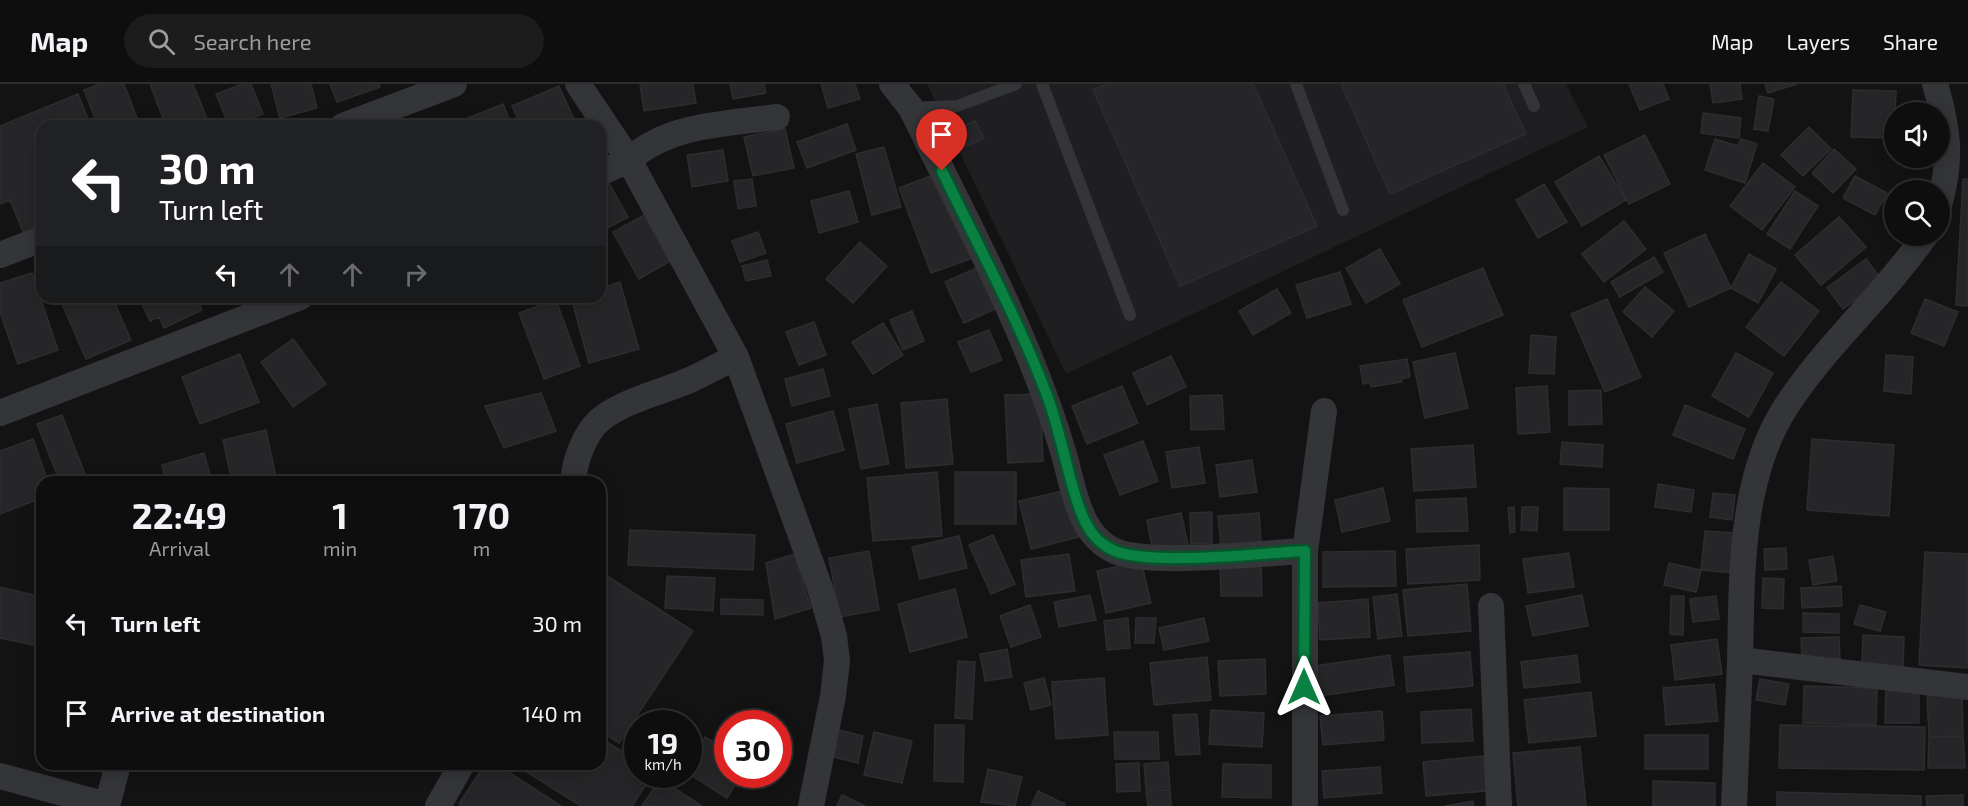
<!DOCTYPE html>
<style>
body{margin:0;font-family:"Exo 2",sans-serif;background:#1c1c1d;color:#f1f3f6;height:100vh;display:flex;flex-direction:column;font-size:22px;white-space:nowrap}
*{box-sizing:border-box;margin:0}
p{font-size:20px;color:#9b9c9e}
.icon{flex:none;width:33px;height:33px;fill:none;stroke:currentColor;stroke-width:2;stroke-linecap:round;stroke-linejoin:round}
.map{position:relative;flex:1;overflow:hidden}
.details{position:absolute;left:36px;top:392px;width:570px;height:294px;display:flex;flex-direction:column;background:#0e0e0f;border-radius:18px;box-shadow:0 3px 15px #0003,0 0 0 2px #2e2e2f}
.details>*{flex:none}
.guide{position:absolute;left:36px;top:36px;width:570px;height:183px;border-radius:18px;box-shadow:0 3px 15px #0003,0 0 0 2px #2e2e2f;background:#202124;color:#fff;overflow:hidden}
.fabs{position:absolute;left:1884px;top:18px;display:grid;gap:12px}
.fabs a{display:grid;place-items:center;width:66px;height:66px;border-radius:50%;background:#0e0e0f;box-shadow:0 3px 15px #0003,0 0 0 2px #2e2e2f;font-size:30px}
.speed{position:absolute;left:624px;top:626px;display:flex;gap:12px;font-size:30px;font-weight:700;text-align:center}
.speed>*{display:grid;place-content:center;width:78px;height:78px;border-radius:50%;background:#0e0e0f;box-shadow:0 3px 15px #0003,0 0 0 2px #2e2e2f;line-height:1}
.speed small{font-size:15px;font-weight:400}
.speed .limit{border:9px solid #d22;background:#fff;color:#111}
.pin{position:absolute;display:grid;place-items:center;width:51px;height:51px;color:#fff;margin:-62px -26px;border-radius:50% 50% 50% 0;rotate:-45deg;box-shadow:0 0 6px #0007}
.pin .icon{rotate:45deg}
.me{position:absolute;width:66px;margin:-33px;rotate:0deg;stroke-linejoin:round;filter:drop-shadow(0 0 4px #0008)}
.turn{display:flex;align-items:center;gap:21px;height:126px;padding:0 24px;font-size:27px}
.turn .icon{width:78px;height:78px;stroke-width:2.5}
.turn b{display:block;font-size:42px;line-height:51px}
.lanes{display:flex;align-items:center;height:57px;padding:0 24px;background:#0003;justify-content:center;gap:30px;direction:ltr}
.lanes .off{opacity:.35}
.eta{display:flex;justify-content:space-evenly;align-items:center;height:102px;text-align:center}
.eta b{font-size:36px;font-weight:700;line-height:42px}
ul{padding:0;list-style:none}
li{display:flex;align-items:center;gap:18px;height:90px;padding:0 24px}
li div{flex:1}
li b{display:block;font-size:22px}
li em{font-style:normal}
header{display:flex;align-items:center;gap:36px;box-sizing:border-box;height:84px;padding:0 30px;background:#0e0e0f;border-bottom:2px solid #2e2e2f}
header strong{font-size:28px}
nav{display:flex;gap:33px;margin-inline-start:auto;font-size:21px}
.search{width:420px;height:54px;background:#1c1c1d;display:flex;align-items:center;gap:15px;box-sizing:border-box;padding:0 21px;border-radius:33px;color:#9b9c9e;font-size:22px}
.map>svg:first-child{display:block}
.built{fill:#1f1f21}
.building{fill:#262628;stroke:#2d2d30;stroke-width:1.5}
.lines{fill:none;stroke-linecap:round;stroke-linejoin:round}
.lane{stroke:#343539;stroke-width:12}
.street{stroke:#343539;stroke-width:26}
.route-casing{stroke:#07532c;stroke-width:15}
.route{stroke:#0b8043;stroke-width:10}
</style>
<header>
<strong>Map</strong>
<div class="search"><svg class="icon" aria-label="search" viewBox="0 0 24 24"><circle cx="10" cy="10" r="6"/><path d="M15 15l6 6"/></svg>Search here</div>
<nav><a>Map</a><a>Layers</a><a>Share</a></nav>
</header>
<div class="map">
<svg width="1968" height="722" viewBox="0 0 1968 722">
<rect width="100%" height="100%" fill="#131314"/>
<path class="built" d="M927,0H1566L1588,43L1066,290Z"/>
<path class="building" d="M100,0H124L140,42H114L112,38L98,42L84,6Z
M150,0H193L210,42H166Z
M242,0H251L263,30L229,42L216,10Z
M271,0H311L317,24L280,34Z
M330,0H379L380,3L337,18Z
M640,0H693L696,19L644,27Z
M730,0H764L766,9L733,15Z
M821,0H855L860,15L828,24Z
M1107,0H1253L1317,142L1180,202L1093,6Z
M1341,0H1503L1526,50L1390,110Z
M1629,0H1663L1669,15L1640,26Z
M1710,0H1740L1742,15L1713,19Z
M1765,0H1797L1768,9Z
M559,2L577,42H521L512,22Z
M1853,6L1896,7L1894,54L1851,53Z
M78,10L91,42H42V143L24,150L10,116L0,120V42Z
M1759,12L1774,15L1768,47L1754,45Z
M503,20L512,42H448Z
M1703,29L1741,34L1739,54L1701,49Z
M975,37L984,54L964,63L956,46Z
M847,40L856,66L807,84L797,58Z
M1809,43L1831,65L1803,92L1781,71Z
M785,45L794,84L753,92L744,53Z
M1645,51L1670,100L1629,120L1604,71Z
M1715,55L1738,62L1741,55L1757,60L1745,99L1705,86Z
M884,63L901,123L872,131L856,70Z
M1834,65L1856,85L1833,109L1812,89Z
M723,66L728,97L692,103L687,71Z
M1599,72L1626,116L1582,142L1555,98Z
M1763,79L1795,103L1762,146L1730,122Z
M941,88L973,174L931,189L899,104Z
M1855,92L1887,109L1875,131L1843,114Z
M752,95L756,122L738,125L734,97Z
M1963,95H1968V222L1956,221Z
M609,99L628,133L600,148V104Z
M1544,100L1567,138L1538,154L1516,116Z
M849,107L858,138L819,149L811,117Z
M1795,107L1818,122L1790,165L1767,150Z
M648,129L674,175L639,195L613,148Z
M1839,133L1866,163L1821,201L1795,171Z
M1624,137L1646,165L1604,198L1582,170Z
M758,148L766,169L740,178L732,157Z
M1705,150L1731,204L1689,223L1664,169Z
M860,158L887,182L853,219L826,195Z
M1380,165L1400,200L1366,219L1346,184Z
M1749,170L1776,185L1758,219L1731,204Z
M1654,173L1663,188L1620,213L1611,198Z
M1866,175L1882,196L1843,225L1827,204Z
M767,176L771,192L746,197L742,182Z
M979,183L997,224L964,239L945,198Z
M1483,184L1503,231L1422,263L1403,216Z
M1340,188L1351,220L1307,234L1296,201Z
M32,189L58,266L18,280L0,228V199Z
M620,198L639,265L589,279L571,213H600V204Z
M1781,198L1819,227L1784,272L1746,243Z
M1645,203L1674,227L1652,253L1623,228Z
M1277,205L1291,229L1253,251L1239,227Z
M59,213H112L131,256L86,275Z
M139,213H196L202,226L164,244L159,233L150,237Z
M1607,215L1641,293L1605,308L1571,230Z
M1925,215L1958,228L1944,262L1911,249Z
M556,216L580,282L544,295L519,229Z
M912,227L924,257L903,266L890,236Z
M814,238L826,271L799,281L786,248Z
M883,239L903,271L873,290L852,258Z
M989,246L1002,276L971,288L958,258Z
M1531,251L1556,253L1554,290L1529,289Z
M293,255L326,300L293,323L261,278Z
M1455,269L1468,324L1425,334L1413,278Z
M1736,269L1773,289L1749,333L1712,312Z
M240,270L259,318L200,340L182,293Z
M1886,271L1913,273L1911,310L1884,307Z
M1171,272L1186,303L1147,321L1133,289Z
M1407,275L1410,293L1401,295L1402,298L1371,303L1370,299L1363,300L1360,282Z
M823,285L830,312L792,322L785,295Z
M1122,302L1138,339L1087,360L1072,322Z
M1547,302L1550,348L1518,350L1516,304Z
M1601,306L1602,340L1569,341V307Z
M541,309L556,347L504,364L485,322Z
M1040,310L1043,377L1008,379L1005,311Z
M1222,311L1224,345L1191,346L1190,312Z
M947,315L953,380L906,384L901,319Z
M877,320L889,380L861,385L849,325Z
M1685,321L1745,345L1733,375L1673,351Z
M833,327L844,366L797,379L786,340Z
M62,331L88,398H60L37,340Z
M266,346L277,398H232L223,356Z
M33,355L48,398H42V414L0,430V367Z
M1812,355L1894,361L1889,432L1807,426Z
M1143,357L1158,397L1120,411L1104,371Z
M1562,358L1603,361L1602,383L1560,380Z
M1473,361L1476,403L1414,407L1411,365Z
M1199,363L1205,399L1172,404L1166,368Z
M204,369L212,398H166L162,381Z
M1252,376L1257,408L1220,413L1216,381Z
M937,388L942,452L873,457L867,394Z
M955,388H1016V440H955Z
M1658,400L1694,406L1691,428L1655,423Z
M1383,404L1390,437L1342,448L1335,416Z
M1564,404L1609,405V446H1564Z
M1067,406L1079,453L1031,465L1019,417Z
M1713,409L1735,411L1732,436L1710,433Z
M1466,414L1468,447L1417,448L1416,416Z
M1514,423L1515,448L1510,449L1508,424Z
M1522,423H1538L1537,447L1521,446Z
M1212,428V459L1191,460L1190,429Z
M1181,429L1188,461L1153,469L1147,436Z
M1259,429L1261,458L1221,462L1218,432Z
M630,446L755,451L753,486L628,481Z
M1705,447L1736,449L1732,489L1701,486Z
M993,451L1015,500L991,510L969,461Z
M959,452L967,484L920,495L912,463Z
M1479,461L1480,496L1408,500L1406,465Z
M1786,464L1787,485L1765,486L1764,465Z
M869,467L879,526L840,533L829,474Z
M1395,467L1396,502L1323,503V468Z
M1925,468L1968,470V584L1919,581Z
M1569,469L1574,503L1528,509L1523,475Z
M794,470L811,524L775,535L766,479Z
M1069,470L1075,507L1026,513L1021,476Z
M1833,472L1837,497L1813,501L1809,476Z
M1141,477L1151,519L1106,529L1097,487Z
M1220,477H1261L1262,512H1221Z
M1669,479L1701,486L1696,508L1664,501Z
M607,492L693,547L619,659L600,647V503Z
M667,492L715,494L713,527L665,524Z
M1763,494L1784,495L1783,525L1762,524Z
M1467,500L1471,547L1408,552L1403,506Z
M1841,502L1842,522L1802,524L1801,504Z
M0,503L42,513V547L39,562L0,554Z
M955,505L967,553L910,568L898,520Z
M1397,510L1402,552L1378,555L1373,513Z
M1090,511L1096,536L1059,543L1054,518Z
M1582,511L1588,542L1533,552L1526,522Z
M1671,512H1684L1683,551L1670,550Z
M1716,512L1719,535L1693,538L1690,515Z
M721,515L763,516V531L721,530Z
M1368,515L1370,553L1320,556L1318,519Z
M1030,521L1041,553L1011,563L1000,532Z
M1860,521L1886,528L1880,547L1854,540Z
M1803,529L1839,530V549L1803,548Z
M1128,534L1130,564L1107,566L1104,537Z
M1136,534H1156L1154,559H1135Z
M1204,534L1209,557L1164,566L1159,544Z
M1863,551L1904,553L1903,582L1862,580Z
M1839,553L1840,575H1802L1801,554Z
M1717,555L1722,590L1675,596L1671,561Z
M1007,565L1012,593L985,597L980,570Z
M1470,568L1473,602L1407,608L1404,573Z
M1390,571L1394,601L1320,612L1315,582Z
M1577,571L1580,598L1524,604L1521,578Z
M1207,573L1211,616L1154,621L1150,579Z
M1265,575L1266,610L1220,612L1218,577Z
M958,577L975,578L972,635L955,634Z
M1044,594L1051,621L1031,626L1024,599Z
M1104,594L1108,651L1056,655L1052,598Z
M1760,595L1789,600L1785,621L1756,616Z
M1714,600L1718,637L1666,641L1663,604Z
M1886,601H1919V639H1885Z
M1804,602L1877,604L1876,641L1803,639Z
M1591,608L1596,652L1529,659L1524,616Z
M1962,609L1963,652L1929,653L1927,610Z
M1471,625L1473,657L1422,659L1421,628Z
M1211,626L1264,629L1262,663L1209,660Z
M1382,627L1384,656L1323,661L1320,632Z
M1197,630L1200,670L1176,671L1173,631Z
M935,641H964L963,698L934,697Z
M1780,641L1925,643L1924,686L1779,684Z
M831,644L863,652L858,679L822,670Z
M874,648L912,657L902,699L864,691Z
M1114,648H1158L1159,675H1115Z
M1645,651H1708V685H1645Z
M1963,652L1965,684H1928L1929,653Z
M705,653L728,667V690H742L727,714L688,689V680Z
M600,654L638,677V690H653L632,722H581L514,680H600Z
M1580,663L1586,722H1518L1513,669Z
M1483,672L1486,707L1426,712L1423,678Z
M1168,678L1170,703L1146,705L1144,680Z
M1139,679L1140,707L1117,708L1116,680Z
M485,680H496L561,722H461L459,720Z
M1223,680L1271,681V714L1222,713Z
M1380,683L1382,709L1324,714L1322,687Z
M988,685L1022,693L1015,722L981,718Z
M660,695L702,722H642Z
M1653,697L1715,699V722H1653Z
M1170,705L1171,722H1148L1146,707Z
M1038,707L1065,720L1064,722H1031Z
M1777,708L1921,712V722H1777Z
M842,711L865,722H837Z
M1963,711V722H1927L1926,712Z
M1473,717L1474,722H1445Z"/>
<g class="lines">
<path class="lane" d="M1042,0L1130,231
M1296,0L1343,126
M1524,0L1534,22
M911,24L957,22L1016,0"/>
<path class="street" d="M578,0L629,76C669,40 725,40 777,33
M892,0L911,24C967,139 1030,252 1065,374C1074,407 1080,452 1115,467C1150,482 1263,469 1305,467
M1935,0C1948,44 1952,73 1940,118
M343,42L454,0
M600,89L629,76L736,273L820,504L834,552L837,577L833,612L811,722
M0,171L42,155
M0,329L300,213
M574,398C573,380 583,356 594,342C613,319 663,308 690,296C706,289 721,280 736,273
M1491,522L1499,722
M1740,576L1968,603
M0,692L107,721
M107,722L118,680
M438,722L462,680
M1305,722V467L1324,327
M1734,722C1736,674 1738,625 1740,577C1742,492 1739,394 1787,321C1827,260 1883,212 1925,152"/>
</g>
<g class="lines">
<defs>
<path id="route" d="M942,87C978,162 1019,236 1048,314C1057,339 1063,367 1070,393C1078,421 1085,455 1115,467C1153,482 1261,469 1305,467L1304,603"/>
</defs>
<use href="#route" class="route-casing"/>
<use href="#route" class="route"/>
</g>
</svg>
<div class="fabs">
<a><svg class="icon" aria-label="sound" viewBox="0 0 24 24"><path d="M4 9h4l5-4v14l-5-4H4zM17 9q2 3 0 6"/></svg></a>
<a><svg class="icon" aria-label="search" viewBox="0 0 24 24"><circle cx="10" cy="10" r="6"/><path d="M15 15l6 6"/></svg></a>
</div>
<div class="speed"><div>19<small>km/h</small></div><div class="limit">30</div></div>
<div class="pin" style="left:942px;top:87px;background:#d93025"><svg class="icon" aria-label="arrive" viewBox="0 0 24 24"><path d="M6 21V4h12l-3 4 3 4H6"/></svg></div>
<svg class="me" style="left:1304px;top:603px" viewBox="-20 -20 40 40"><path d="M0-17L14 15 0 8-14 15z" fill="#0b8043" stroke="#fff" stroke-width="4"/></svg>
<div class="guide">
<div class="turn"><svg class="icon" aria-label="left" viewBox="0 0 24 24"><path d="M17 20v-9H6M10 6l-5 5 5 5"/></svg><div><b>30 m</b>Turn left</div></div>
<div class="lanes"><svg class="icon" aria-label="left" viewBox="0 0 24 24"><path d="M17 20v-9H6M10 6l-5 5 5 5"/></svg><svg class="icon off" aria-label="ahead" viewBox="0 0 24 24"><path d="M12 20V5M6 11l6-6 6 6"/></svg><svg class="icon off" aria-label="ahead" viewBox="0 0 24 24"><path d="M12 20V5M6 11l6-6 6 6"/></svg><svg class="icon off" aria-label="right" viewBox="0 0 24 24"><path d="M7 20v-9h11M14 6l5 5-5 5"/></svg></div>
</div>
<section class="details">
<div class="eta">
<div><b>22:49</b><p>Arrival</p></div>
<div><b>1</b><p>min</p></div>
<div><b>170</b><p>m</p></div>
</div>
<ul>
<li><svg class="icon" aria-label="left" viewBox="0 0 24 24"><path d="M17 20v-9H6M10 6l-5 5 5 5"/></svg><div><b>Turn left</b></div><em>30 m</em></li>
<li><svg class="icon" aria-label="arrive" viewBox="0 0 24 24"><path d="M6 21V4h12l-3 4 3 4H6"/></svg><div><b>Arrive at destination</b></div><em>140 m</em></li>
</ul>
</section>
</div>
